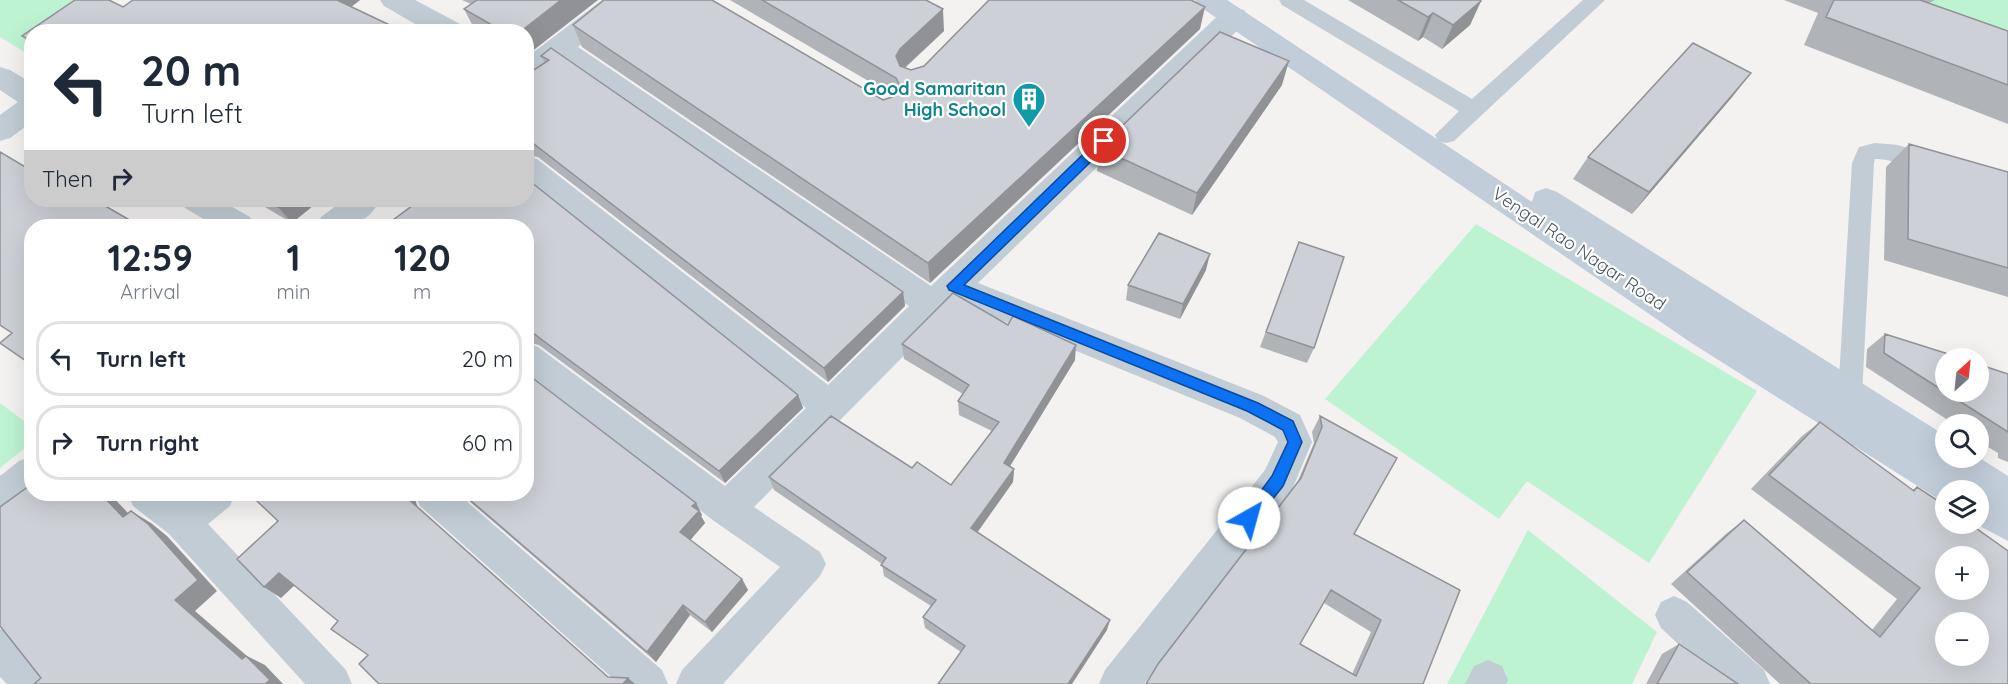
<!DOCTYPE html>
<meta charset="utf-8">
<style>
body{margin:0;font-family:Quicksand,sans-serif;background:#f2f2f3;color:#1f2937;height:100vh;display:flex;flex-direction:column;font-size:22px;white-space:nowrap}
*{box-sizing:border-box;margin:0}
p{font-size:20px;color:#747a83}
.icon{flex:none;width:33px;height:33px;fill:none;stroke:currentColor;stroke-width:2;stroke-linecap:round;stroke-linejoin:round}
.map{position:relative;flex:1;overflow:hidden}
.sheet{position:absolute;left:24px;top:219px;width:510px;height:282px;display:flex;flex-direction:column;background:#fff;border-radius:24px;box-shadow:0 6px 24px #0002}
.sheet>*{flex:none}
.guide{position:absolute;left:24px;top:24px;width:510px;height:183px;border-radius:24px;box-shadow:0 6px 24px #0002;background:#fff;color:#1f2937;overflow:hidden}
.needle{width:39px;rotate:27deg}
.controls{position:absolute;left:1935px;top:348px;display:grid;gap:12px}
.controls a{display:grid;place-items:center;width:54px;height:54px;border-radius:50%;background:#fff;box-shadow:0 6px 24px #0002;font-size:30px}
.pin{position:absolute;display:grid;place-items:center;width:51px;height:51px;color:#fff;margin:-26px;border:3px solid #fff;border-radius:50%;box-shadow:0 2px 6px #0007}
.me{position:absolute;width:66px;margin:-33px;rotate:38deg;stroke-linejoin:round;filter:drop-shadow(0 0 4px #0008)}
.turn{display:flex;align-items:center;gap:21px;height:126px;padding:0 18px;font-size:27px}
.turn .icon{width:78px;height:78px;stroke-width:2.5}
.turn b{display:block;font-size:42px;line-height:51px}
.then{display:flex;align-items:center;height:57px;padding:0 18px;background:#0003;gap:12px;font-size:22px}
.eta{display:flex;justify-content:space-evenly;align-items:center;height:102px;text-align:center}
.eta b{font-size:36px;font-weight:700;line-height:42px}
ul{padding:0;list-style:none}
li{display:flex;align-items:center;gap:18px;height:75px;margin:0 12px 9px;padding:0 6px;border:3px solid #e0e1e3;border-radius:24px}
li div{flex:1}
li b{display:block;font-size:22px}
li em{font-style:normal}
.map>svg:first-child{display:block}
.green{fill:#bef3d2}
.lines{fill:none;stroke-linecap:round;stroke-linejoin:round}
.service{fill:#c1ccd4;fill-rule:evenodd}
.minor{fill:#c1ccd4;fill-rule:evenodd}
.secondary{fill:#c1cdd9;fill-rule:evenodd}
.wall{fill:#b0b3b8;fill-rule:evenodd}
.shaded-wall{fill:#909296}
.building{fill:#cdd0d6;stroke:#909296;stroke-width:1.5;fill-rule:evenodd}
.route{fill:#0c72f3;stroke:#084a9e;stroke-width:1.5}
.labels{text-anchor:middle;stroke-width:4.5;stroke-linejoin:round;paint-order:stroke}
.culture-label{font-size:18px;font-weight:bold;fill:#0d838f;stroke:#fff;text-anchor:end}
.street-label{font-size:18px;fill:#475560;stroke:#fff}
</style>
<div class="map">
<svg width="2008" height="684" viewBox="0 0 2008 684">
<rect width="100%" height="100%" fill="#f4f1f1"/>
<path class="green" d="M0,0H81L32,32L31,56L0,37Z
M1918,0H2008V33Z
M1476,224L1757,391L1649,563L1527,481L1499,519L1325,399Z
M0,403L32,427L31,443L0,468Z
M1528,530L1657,632L1632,684H1447Z"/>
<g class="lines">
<path class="service" d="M1279,0H1304L1472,99L1583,0H1605L1454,141L1446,143L1438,141L1435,135L1459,111L1282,5Z
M1875,143L1898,145L1937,157L1940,163L1937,169C1920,174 1895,158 1875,159L1874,163L1862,395L1859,403L1850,406L1841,403L1838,395L1852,163L1859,147Z"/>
<path class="minor" d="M380,0H415L462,25L465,32H429L384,6Z
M602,0H633L629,6L578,47L931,286L1224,10L1234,8L1244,10L1248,17L1244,24L978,283L1264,396L1300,415L1312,442L1291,492L1144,684H1099L1105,670L1265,470L1278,442L1275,437L1240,418L957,302L754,507L820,552L826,564L820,576L723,684H676L682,670L780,567L714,521L526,376V343L538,347L725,486L806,408L526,184V156L537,159L828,385L909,306L559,62L536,80L526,83V58Z
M0,67L10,70L32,83V122L10,138L0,141V115L18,102L0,90Z
M181,200H220L250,217L254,226H215L185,208Z
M344,200H380C365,229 345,226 317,226L321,217Z
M32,456V494L13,509L0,514V476L19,461Z
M128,494H173L182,500L190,494H235L230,506L208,524L346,670L352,684H305L169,534L133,506Z
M415,494H458L662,670L668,684H619L420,506Z
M1674,596L1687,602L1764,670L1770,684H1721L1661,628L1655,615L1661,602Z
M0,629C22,638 43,662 53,684H7L0,677Z
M1488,660L1502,666L1508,680L1506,684H1465L1474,666Z"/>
<path class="secondary" d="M1195,0H1227L1532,202L1535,192L1546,188L1557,192L1946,436V458L1978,457L2008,476V541L1976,524H1978V490H1946V502H1943L1690,342L1199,6Z"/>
</g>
<path class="wall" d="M75,0H109L123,7L133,0H360L351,7L394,27L396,32H32V46L22,36Z
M462,0H598L526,32H476L464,9L471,4Z
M730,0H926L944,31L905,68L911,70L1200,29L930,283L582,47L573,25L883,100L894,96Z
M1348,0H1480L1481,1L1470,25L1442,49L1423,37L1418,41Z
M1784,0H1935L1929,3L2008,31V124L1804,45L1818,13Z
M551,48L903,292L905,306L828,382L538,157L526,155V75L545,63L541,56Z
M1282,85L1192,215L1097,171L1099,148Z
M1733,96L1632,214L1573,179L1588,157Z
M1909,144L2008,172V297L1884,260L1886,167Z
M526,178L798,395L803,408L725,483L539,345L526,342V226H397L393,220L420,200H526Z
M253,200H320L292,223Z
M1299,242L1314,348L1307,363L1260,347Z
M1206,270L1180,319L1126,300L1128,285Z
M1008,325L1075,360L1009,467L1014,469L1013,482L977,532L1107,630L961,652L925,628L923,617L931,606L884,576L882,564L774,490L769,477L912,468L951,485L992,431L959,415L958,401L963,394L904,359L902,344Z
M1885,334L2008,374V462L1998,458V453L1978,441V424H1954L1866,367L1867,349Z
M1320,416L1354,534L1423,684H1146L1297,483L1314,443L1312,432ZM1324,603L1371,632L1352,674L1300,644Z
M1820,422L1912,490L1917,487L2008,684H1780L1671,584L1727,533L1744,520L1872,630L1897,599L1751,489L1802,436Z
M461,494H526L696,503L702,515L701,516L705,523L690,540L742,579L748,590L712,632L690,615L656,662Z
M1679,644L1738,684H1646L1662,654Z"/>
<path class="shaded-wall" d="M333,0H360L342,14Z
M561,0H598L526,56V32H520Z
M1481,1L1470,25L1442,49L1453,25Z
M1205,7L1200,29L930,283L928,263Z
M943,9L944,31L902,70L896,56L900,49Z
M1433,13L1423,37L1418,41L1428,17Z
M394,27L396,32H389Z
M1289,61L1282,85L1192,215L1197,193Z
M1751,73L1733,96L1632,214L1649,192Z
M288,200H320L292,223L278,207Z
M1210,254L1206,270L1180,319L1183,304Z
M903,292L905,306L828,382L824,368Z
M1076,345L1075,360L1004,476V463Z
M798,395L803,408L725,483L719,471Z
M1014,469L1013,482L972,540L971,528Z
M101,494H110L143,529L123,517Z
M405,494H413L418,508L405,496Z
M696,503L702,515L701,516L705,523L687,544L680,532L692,506Z
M131,511L151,523L167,536L217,591L195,611L247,656L265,665L283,684H265L242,659L175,600Z
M279,573L296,584L281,598L264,587Z
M742,579L748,590L712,632L705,622Z
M683,605L690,615L656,662L647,652Z
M1110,620L1107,630L1072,684H1068Z
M628,678L635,684H623Z"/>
<path class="building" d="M75,0H109L123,7L133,0H337L394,27L389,32H32V41L22,36Z
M477,0H561L520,32H504L464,9Z
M604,0H712L883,100L895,96L901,88L896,78L762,0H926L943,9L900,49L896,56L900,66L911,70L924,66L989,0H1191L1205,7L928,263L573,25Z
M1398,0H1480L1481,1L1453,25L1433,13L1428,17Z
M1834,0H1920L2008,31V85L1826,17Z
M1220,32L1289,61L1197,193L1099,148Z
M1693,43L1751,73L1649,192L1588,157Z
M551,48L903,292L824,368L530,141L526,140V75L549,60L541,56Z
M1909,144L2008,172V268L1908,239Z
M0,152L32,171V200H95L140,226H32V365L0,343L12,333L0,325Z
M526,178L798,395L719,471L530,331L526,330V226H401L393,220L420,200H526Z
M265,200H288L278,207Z
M154,222L161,226H149Z
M1159,233L1210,254L1183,304L1128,285Z
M1299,242L1344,257L1314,348L1266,332Z
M953,293L1008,325L1013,316L1076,345L1004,463L1014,469L971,528L1110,620L1068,684H938L965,646L923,617L936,600L881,565L886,558L769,477L831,416L912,468L917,462L951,485L999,422L958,401L969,385L902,344Z
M1885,334L1961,358H1946V392H1978V364L2008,374V432L1884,353Z
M526,373L696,503L692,506L699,511L680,532L742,579L705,622L683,605L647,652L463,494H526Z
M1320,416L1397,458L1354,534L1460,590L1423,684H1146L1158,664L1301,478L1322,427ZM1331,590L1381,620L1356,676L1300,644Z
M1820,422L1914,491L1917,487L1946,506V524H1970L2008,551V684H1811L1687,572L1744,520L1880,637L1920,588L1769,475ZM1946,556H1978V590H1946ZM1946,622H1978V656H1946Z
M32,484V494H101L123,517L131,511L148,524L198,580L175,600L242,659L246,656L270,680L265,684H34L41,678L0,626V507Z
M254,494H405V496L608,677L628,678L623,684H379L359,664L368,655L331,629L338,621L279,573L264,587L237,559L278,521L257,501L260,499Z
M1679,644L1738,684H1657Z"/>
<path class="route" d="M1104,137L1108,138V145L964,285L1258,403L1293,421L1302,442L1283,486L1254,523L1249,525L1243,523L1241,518L1272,476L1288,442L1283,430L1247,411L949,290L947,286L1100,138Z"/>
<defs>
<symbol id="building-pin" viewBox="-11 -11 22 30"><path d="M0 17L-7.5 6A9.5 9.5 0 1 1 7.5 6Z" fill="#0f9aa8" stroke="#fff"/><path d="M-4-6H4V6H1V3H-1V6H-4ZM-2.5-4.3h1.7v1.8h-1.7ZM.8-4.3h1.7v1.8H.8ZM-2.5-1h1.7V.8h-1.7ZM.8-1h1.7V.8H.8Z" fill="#fff"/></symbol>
</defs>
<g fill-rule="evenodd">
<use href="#building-pin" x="1010" y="80" width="38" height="52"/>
</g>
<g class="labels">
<g class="culture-label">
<text x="1006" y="95">Good Samaritan<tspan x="1006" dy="21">High School</tspan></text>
</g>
<g class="street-label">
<text transform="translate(1579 249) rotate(34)" y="6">Vengal Rao Nagar Road</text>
</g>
</g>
</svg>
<div class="controls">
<a><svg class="needle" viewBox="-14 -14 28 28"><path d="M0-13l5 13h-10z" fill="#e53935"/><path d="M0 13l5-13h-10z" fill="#747a83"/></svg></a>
<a><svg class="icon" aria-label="search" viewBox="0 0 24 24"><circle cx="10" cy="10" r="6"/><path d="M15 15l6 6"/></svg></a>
<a><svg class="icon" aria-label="layers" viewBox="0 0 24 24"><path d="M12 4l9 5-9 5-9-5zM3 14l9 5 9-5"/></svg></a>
<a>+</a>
<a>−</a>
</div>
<div class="pin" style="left:1104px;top:141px;background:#d93025"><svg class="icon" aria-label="arrive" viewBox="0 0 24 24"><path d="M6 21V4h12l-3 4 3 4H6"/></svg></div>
<svg class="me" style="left:1249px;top:518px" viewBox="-20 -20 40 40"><circle r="19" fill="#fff"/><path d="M0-13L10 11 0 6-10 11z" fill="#0c72f3"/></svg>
<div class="guide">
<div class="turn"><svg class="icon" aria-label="left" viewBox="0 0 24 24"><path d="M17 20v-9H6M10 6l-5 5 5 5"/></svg><div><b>20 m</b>Turn left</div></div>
<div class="then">Then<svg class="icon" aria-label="right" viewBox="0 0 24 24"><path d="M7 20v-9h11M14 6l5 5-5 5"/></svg></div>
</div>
<section class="sheet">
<div class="eta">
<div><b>12:59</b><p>Arrival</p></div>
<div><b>1</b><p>min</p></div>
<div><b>120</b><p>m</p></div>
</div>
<ul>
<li><svg class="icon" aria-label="left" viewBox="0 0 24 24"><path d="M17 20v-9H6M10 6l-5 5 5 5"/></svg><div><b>Turn left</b></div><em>20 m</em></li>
<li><svg class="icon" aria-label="right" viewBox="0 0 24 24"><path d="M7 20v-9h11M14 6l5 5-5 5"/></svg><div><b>Turn right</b></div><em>60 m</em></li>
</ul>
</section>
</div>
